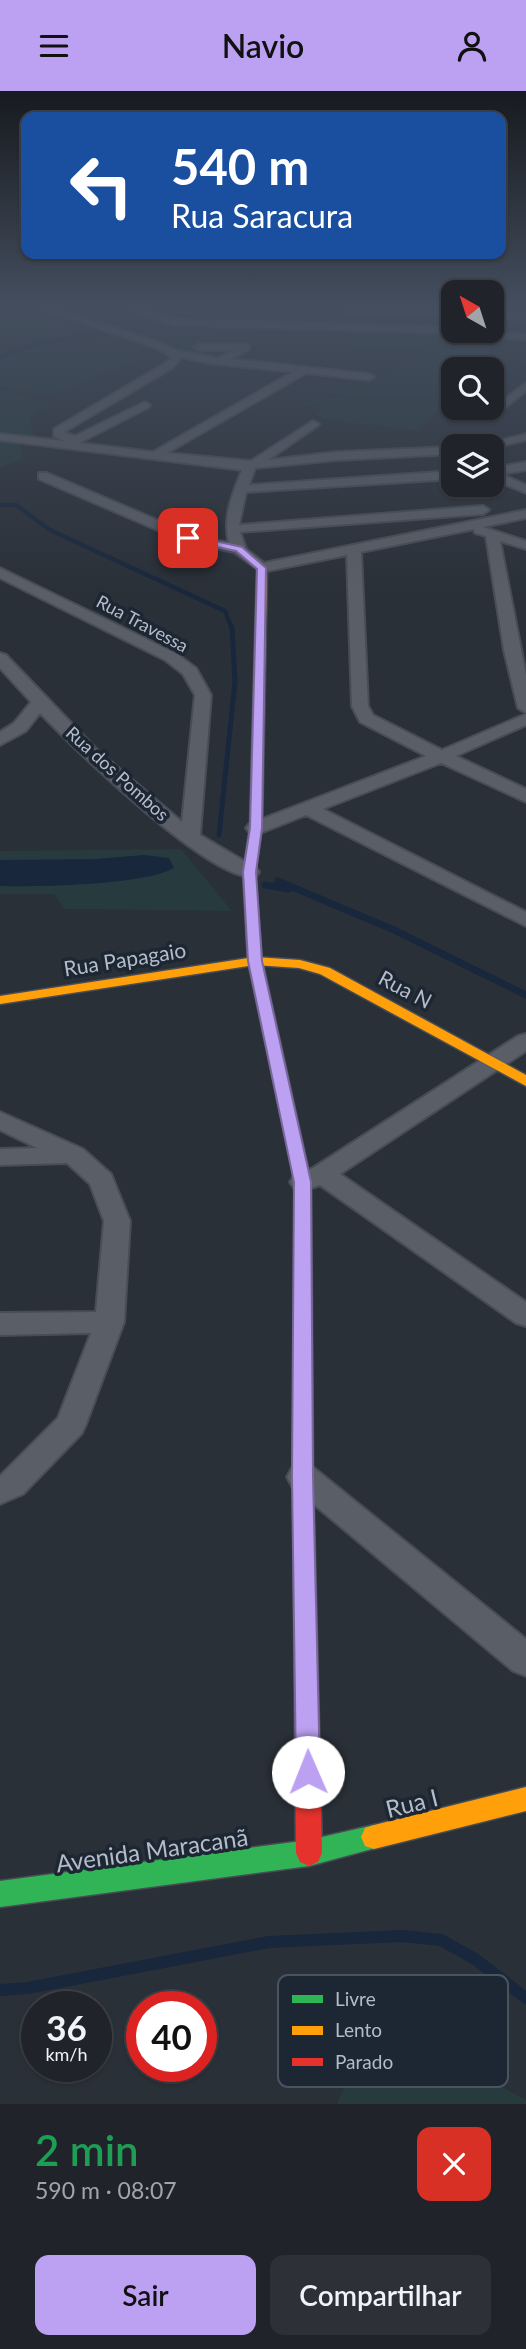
<!DOCTYPE html>
<html lang="pt">
<meta charset="utf-8">
<style>
body{margin:0;font-family:Lato,sans-serif;background:#2d3036;color:#f1f3f6;height:100vh;display:flex;flex-direction:column;font-size:26px;white-space:nowrap}
*{box-sizing:border-box;margin:0}
p{font-size:23px;color:#a2a4a8}
.icon{flex:none;width:38px;height:38px;fill:none;stroke:currentColor;stroke-width:2;stroke-linecap:round;stroke-linejoin:round}
.map{position:relative;height:2013px;overflow:hidden}
.side{display:flex;flex-direction:column;background:#20242a;flex:1}
.side>*{flex:none}
.guide{position:absolute;left:21px;top:21px;width:485px;height:147px;border-radius:14px;box-shadow:0 2px 5px #0004,0 0 0 2px #3d4147;background:#1a4fa0;color:#fff;overflow:hidden}
.needle{width:46px;rotate:321deg}
.tools{position:absolute;left:441px;top:189px;display:grid;gap:14px}
.tools a{display:grid;place-items:center;width:63px;height:63px;border-radius:14px;background:#20242a;box-shadow:0 2px 5px #0004,0 0 0 2px #3d4147;font-size:35px}
.speed{position:absolute;left:21px;top:1900px;display:flex;gap:14px;font-size:35px;font-weight:700;text-align:center}
.speed>*{display:grid;place-content:center;width:91px;height:91px;border-radius:50%;background:#20242a;box-shadow:0 2px 5px #0004,0 0 0 2px #3d4147;line-height:1}
.speed small{font-size:18px;font-weight:400}
.speed .limit{border:10px solid #d22;background:#fff;color:#111}
.pin{position:absolute;display:grid;place-items:center;width:60px;height:60px;color:#fff;margin:-30px;border-radius:14px;box-shadow:0 4px 10px #0006}
.me{position:absolute;width:77px;margin:-38px;rotate:359deg;stroke-linejoin:round;filter:drop-shadow(0 0 5px #0008)}
.turn{display:flex;align-items:center;gap:24px;height:147px;padding:0 35px;font-size:32px}
.turn .icon{width:91px;height:91px;stroke-width:2.5}
.turn b{display:block;font-size:49px;line-height:60px}
.round{display:grid;place-items:center;flex:none;width:74px;height:74px;border-radius:14px;background:#2d3036}
.head{display:flex;align-items:center;justify-content:space-between;height:119px;padding:0 35px}
h1{font-size:42px;font-weight:600;line-height:52px;color:#1e9e55}
.action{display:flex;gap:14px;margin-top:auto;padding:14px 35px}
.action a{flex:1;height:80px;border-radius:14px;background:#bca0f2;color:#111;font-size:28px;font-weight:600;line-height:80px;text-align:center}
.action a+a{background:#2d3036;color:#f1f3f6}
header{display:flex;justify-content:space-between;align-items:center;height:91px;padding:0 35px;background:#bca0f2;color:#111;font-size:32px;font-weight:600}
.map>svg:first-child{display:block}
.green{fill:#273a3e}
.water{fill:#19273c}
.lines{fill:none;stroke-linecap:round;stroke-linejoin:round}
.stream-far4{stroke:#19273c;stroke-width:3.5}
.stream-far3{stroke:#19273c;stroke-width:4.5}
.stream-far2{stroke:#19273c;stroke-width:5}
.stream-far1{stroke:#19273c;stroke-width:7}
.stream{stroke:#19273c;stroke-width:12}
.street-casing{stroke:#484c55;stroke-width:4}
.fast-casing{stroke:#484c55;stroke-width:3}
.slow-casing{stroke:#484c55;stroke-width:3}
.jam-casing{stroke:#484c55;stroke-width:3}
.street{fill:#5a5e66;fill-rule:evenodd}
.fast{fill:#30b455;fill-rule:evenodd}
.slow{fill:#ff9f0a;fill-rule:evenodd}
.jam{fill:#e5322d;fill-rule:evenodd}
.route{fill:#bca0f2;stroke:#7a689d;stroke-width:2}
.labels{text-anchor:middle;stroke-width:7;stroke-linejoin:round;paint-order:stroke}
.far-street-label{font-size:18px;fill:#b4bcc9;stroke:#1d2633}
.street-label{font-size:21px;fill:#b4bcc9;stroke:#1d2633}
.near-street-label{font-size:24px;fill:#b4bcc9;stroke:#1d2633}
.key{fill:#1d2633;stroke:#4a5360;stroke-width:2}
.key-label{font-size:19px;fill:#b4bcc9}
</style>
<header><svg class="icon" aria-label="menu" viewBox="0 0 24 24"><path d="M4 6h16M4 12h16M4 18h16"/></svg>Navio<svg class="icon" aria-label="person" viewBox="0 0 24 24"><circle cx="12" cy="8" r="4"/><path d="M4 21q1-7 8-7t8 7"/></svg></header>
<div class="map">
<svg width="526" height="2013" viewBox="0 0 526 2013">
<rect width="100%" height="100%" fill="#2a3038"/>
<path class="green" d="M0,217H26L58,228L61,239L33,250L0,247Z
M251,233L364,236L495,249L481,266L477,278H453C453,305 438,325 415,339L321,328L322,326L315,324L324,317L303,314L318,306L338,307L344,303L317,300L329,291L367,294L425,259L294,250L183,257L166,254L159,247Z
M42,252L148,265L50,304L0,295V269Z
M0,300L52,313L29,327L35,344L20,346L21,369L0,376Z
M181,758L232,820L64,818L54,803H0V760Z
M374,1927L526,2009V2013H337Z"/>
<path class="water" d="M144,764L169,767L174,777C145,794 37,796 0,795V769L96,768Z"/>
<g class="lines">
<path class="stream-far4" d="M0,266L42,251L110,242L45,220L56,217"/>
<path class="stream-far3" d="M0,414H16L50,439L225,520L232,538"/>
<path class="stream-far2" d="M219,744L235,591L232,536"/>
<path class="stream-far1" d="M278,790L394,839L526,904
M265,794L289,798"/>
<path class="stream" d="M0,1899L28,1897L269,1851L402,1845L441,1849L475,1868L526,1907"/>
<defs>
<path id="street" d="M39,217H53L163,253L175,259L218,267L233,259H199L194,256L199,253H246L249,254V258L231,268L369,283L374,286L369,289L306,282L167,362L251,370L313,330L319,333L317,335L268,369L337,361L453,356V363L337,369L255,377L249,394L453,380V388L246,401L239,434L483,415L489,419L483,423L240,441L246,458L264,472L526,419V427L483,436L526,450V458L500,450L526,584V622L518,617L504,559L486,445L475,442L474,438L361,461L368,615L373,624L442,659L526,623V634L456,665L526,698V711L441,672L323,718L526,821V835L306,724L263,741H249L246,737L249,733L426,665L360,631L352,615L347,464L262,481L234,461L183,450L39,388V382H47L192,444L229,452C222,426 233,402 242,379L0,349V343L64,350L54,345V338L164,273L172,266L157,257ZM182,266L209,272L293,281L153,361L79,352L149,316L150,314L145,311L75,345L64,341L172,277Z
M126,217H140L175,228L453,236V240H457L453,242L174,234Z
M341,217L453,218V224L345,220Z
M492,220L526,223V229L492,226Z
M457,240L526,243V249L462,243Z
M526,292V300L497,323H489V319Z
M526,343V349L492,357L478,355Z
M526,371V379L501,383L526,394V402L492,388V377Z
M0,477L177,563L196,577L211,604L200,744L256,777L259,781L256,785C215,796 71,654 40,622L26,640L0,654V641L14,632L31,611L0,577V562L6,564L96,658L182,731L195,604L183,583L165,569L0,487Z
M526,943V960L340,1083L526,1211V1235L516,1232L320,1094L303,1100L294,1097L290,1091L294,1085L313,1077L518,945Z
M0,1021L83,1058L111,1083L130,1130L124,1231L86,1333L82,1342L23,1403L0,1413V1385L58,1327L91,1242L0,1244V1222L96,1221L104,1130L90,1093L67,1072L0,1074V1058L37,1057L0,1039Z
M303,1373L314,1377L526,1548V1585L513,1580L292,1395L287,1386L292,1377Z"/>
<path id="fast" d="M249,778L255,782L262,870L311,1091L313,1385L310,1391L303,1393L296,1391L293,1385L295,1091L248,870L243,782Z
M374,1734L383,1737L387,1746L383,1755L309,1775L0,1816V1790L309,1749Z"/>
<path id="slow" d="M262,474L267,477L262,737L255,782L249,786L243,782L250,737L257,477Z
M255,866L300,869L330,877L526,984V995L320,883L299,877L255,874L0,913V905Z
M526,1696V1720L374,1758L365,1755L361,1746L365,1737L374,1734Z"/>
<path id="jam" d="M303,1377L310,1379L313,1385L322,1762L318,1771L309,1775L300,1771L296,1762L293,1385L296,1379Z"/>
</defs>
<use href="#street" class="street-casing"/>
<use href="#fast" class="fast-casing"/>
<use href="#slow" class="slow-casing"/>
<use href="#jam" class="jam-casing"/>
<use href="#street" class="street"/>
<use href="#fast" class="fast"/>
<use href="#slow" class="slow"/>
<use href="#jam" class="jam"/>
</g>
<linearGradient id="sky" x2="0" y2="1"><stop stop-color="#171a1f"/><stop offset="0.43" stop-color="#444e5e"/><stop offset="1" stop-color="#444e5e" stop-opacity="0"/></linearGradient>
<rect width="526" height="499" fill="url(#sky)"/>
<path class="route" d="M188,444L242,456L266,477L262,737L256,781L262,870L311,1091L313,1386L320,1681L317,1690L308,1693L299,1690L296,1681L292,1386L294,1091L248,870L243,781L250,737L257,478L236,460L185,449V445Z"/>
<g class="labels">
<g class="far-street-label">
<text transform="translate(142 533) rotate(28)" y="6">Rua Travessa</text>
<text transform="translate(117 683) rotate(42)" y="6">Rua dos Pombos</text>
</g>
<g class="street-label">
<text transform="translate(125 869) rotate(-9)" y="7">Rua Papagaio</text>
<text transform="translate(405 899) rotate(28)" y="7">Rua N</text>
</g>
<g class="near-street-label">
<text transform="translate(412 1713) rotate(-14)" y="8">Rua I</text>
<text transform="translate(152 1760) rotate(-8)" y="8">Avenida Maracanã</text>
</g>
</g>
<rect x="278" y="1884" width="230" height="112" rx="10" class="key"/>
<rect x="292" y="1904" width="31" height="8" fill="#30b455"/>
<rect x="292" y="1935" width="31" height="9" fill="#ff9f0a"/>
<rect x="292" y="1967" width="31" height="8" fill="#e5322d"/>
<g class="key-label">
<text x="335" y="1915">Livre</text>
<text x="335" y="1946">Lento</text>
<text x="335" y="1978">Parado</text>
</g>
</svg>
<div class="tools">
<a><svg class="needle" viewBox="-14 -14 28 28"><path d="M0-13l5 13h-10z" fill="#e53935"/><path d="M0 13l5-13h-10z" fill="#a2a4a8"/></svg></a>
<a><svg class="icon" aria-label="search" viewBox="0 0 24 24"><circle cx="10" cy="10" r="6"/><path d="M15 15l6 6"/></svg></a>
<a><svg class="icon" aria-label="layers" viewBox="0 0 24 24"><path d="M12 4l9 5-9 5-9-5zM3 14l9 5 9-5"/></svg></a>
</div>
<div class="speed"><div>36<small>km/h</small></div><div class="limit">40</div></div>
<div class="pin" style="left:188px;top:447px;background:#d93025"><svg class="icon" aria-label="arrive" viewBox="0 0 24 24"><path d="M6 21V4h12l-3 4 3 4H6"/></svg></div>
<svg class="me" style="left:308px;top:1681px" viewBox="-20 -20 40 40"><circle r="19" fill="#fff"/><path d="M0-13L10 11 0 6-10 11z" fill="#bca0f2"/></svg>
<div class="guide">
<div class="turn"><svg class="icon" aria-label="left" viewBox="0 0 24 24"><path d="M17 20v-9H6M10 6l-5 5 5 5"/></svg><div><b>540 m</b>Rua Saracura</div></div>
</div>
</div>
<section class="side">
<div class="head"><div><h1>2 min</h1><p>590 m · 08:07</p></div><a class="round" style="background:#d93025;color:#fff"><svg class="icon" aria-label="close" viewBox="0 0 24 24"><path d="M6 6l12 12M18 6L6 18"/></svg></a></div>
<div class="action"><a>Sair</a><a>Compartilhar</a></div>
</section>
